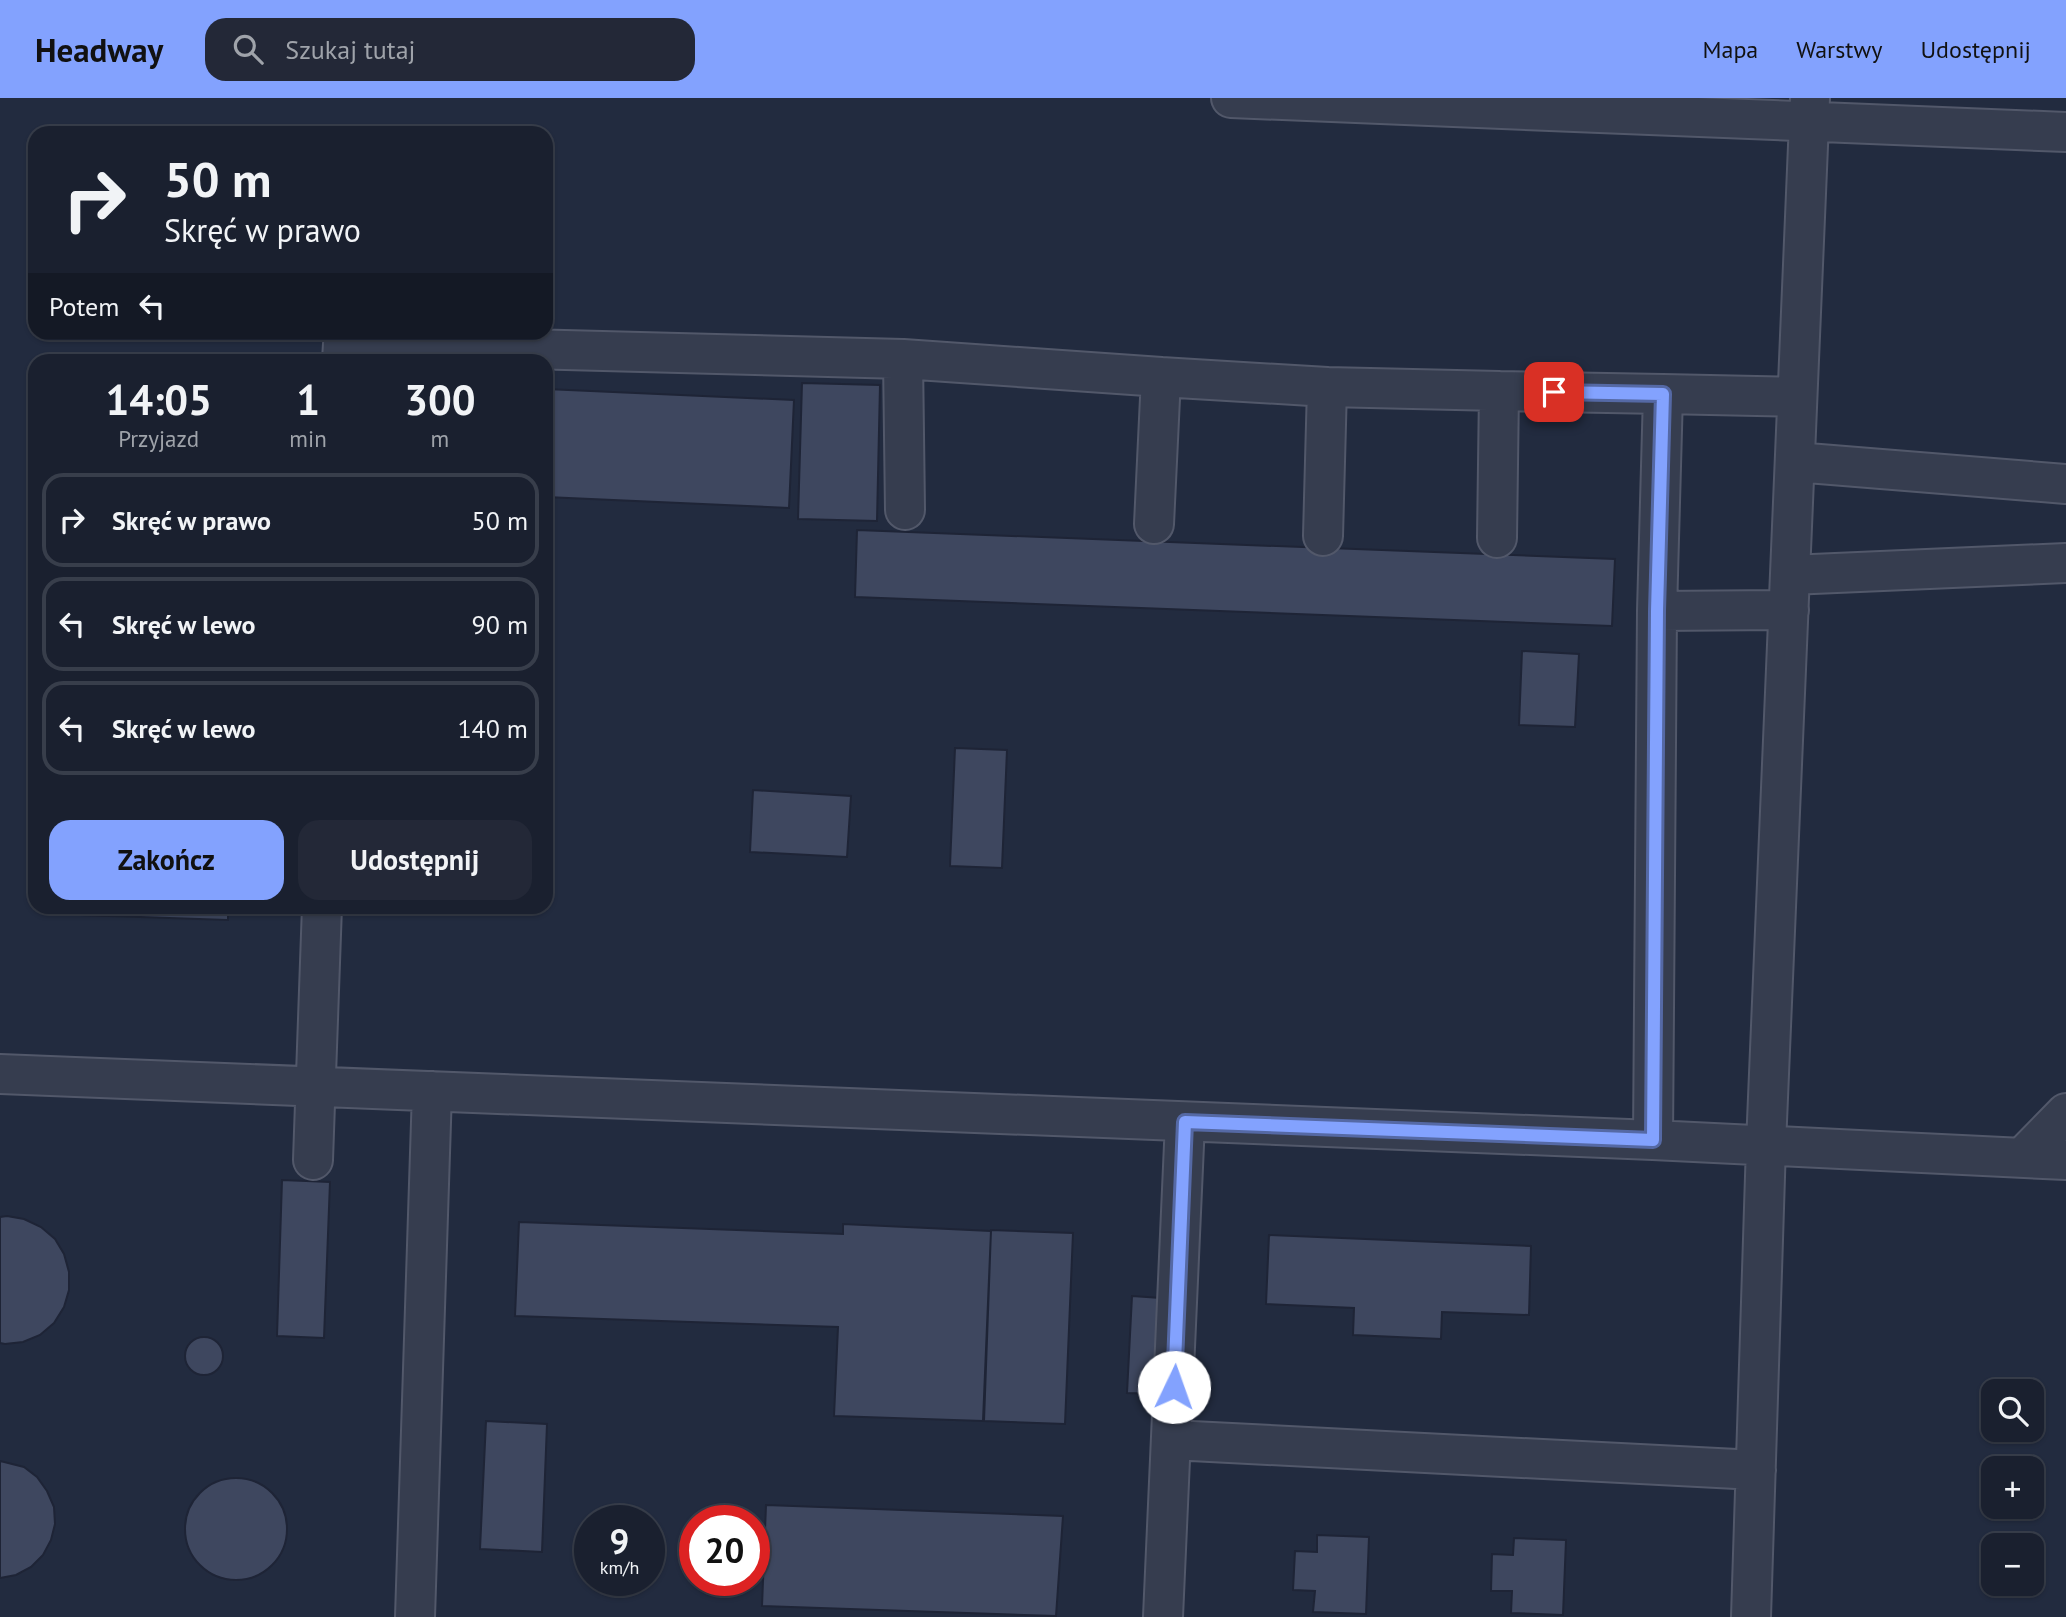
<!DOCTYPE html>
<html lang="pl">
<meta charset="utf-8">
<style>
body{margin:0;font-family:"PT Sans",sans-serif;background:#232837;color:#f1f3f6;height:100vh;display:flex;flex-direction:column;font-size:26px;white-space:nowrap}
*{box-sizing:border-box;margin:0}
p{font-size:23px;color:#9fa3aa}
.icon{flex:none;width:38px;height:38px;fill:none;stroke:currentColor;stroke-width:2;stroke-linecap:round;stroke-linejoin:round}
.map{position:relative;flex:1;overflow:hidden}
.side{position:absolute;left:28px;top:256px;width:525px;height:560px;display:flex;flex-direction:column;background:#1a202f;border-radius:21px;box-shadow:0 2px 5px #0004,0 0 0 2px #383e4b}
.side>*{flex:none}
.top-card{position:absolute;left:28px;top:28px;width:525px;height:214px;border-radius:21px;box-shadow:0 2px 5px #0004,0 0 0 2px #383e4b;background:#1a202f;color:#f1f3f6;overflow:hidden}
.fabs{position:absolute;left:1981px;top:1281px;display:grid;gap:14px}
.fabs a{display:grid;place-items:center;width:63px;height:63px;border-radius:14px;background:#1a202f;box-shadow:0 2px 5px #0004,0 0 0 2px #383e4b;font-size:35px}
.speed{position:absolute;left:574px;top:1407px;display:flex;gap:14px;font-size:35px;font-weight:700;text-align:center}
.speed>*{display:grid;place-content:center;width:91px;height:91px;border-radius:50%;background:#1a202f;box-shadow:0 2px 5px #0004,0 0 0 2px #383e4b;line-height:1}
.speed small{font-size:18px;font-weight:400}
.speed .limit{border:10px solid #d22;background:#fff;color:#111}
.pin{position:absolute;display:grid;place-items:center;width:60px;height:60px;color:#fff;margin:-30px;border-radius:14px;box-shadow:0 4px 10px #0006}
.me{position:absolute;width:77px;margin:-38px;rotate:3deg;stroke-linejoin:round;filter:drop-shadow(0 0 5px #0008)}
.turn{display:flex;align-items:center;gap:24px;height:147px;padding:0 21px;font-size:32px}
.turn .icon{width:91px;height:91px;stroke-width:2.5}
.turn b{display:block;font-size:49px;line-height:60px}
.then{display:flex;align-items:center;height:66px;padding:0 21px;background:#0003;gap:14px;font-size:26px}
.eta{display:flex;justify-content:space-evenly;align-items:center;height:119px;text-align:center}
.eta b{font-size:42px;font-weight:600;line-height:49px}
.button{display:flex;gap:14px;margin-top:auto;padding:14px 21px}
.button a{flex:1;height:80px;border-radius:21px;background:#83a2fe;color:#111;font-size:28px;font-weight:600;line-height:80px;text-align:center}
.button a+a{background:#232837;color:#f1f3f6}
ul{padding:0;list-style:none}
li{display:flex;align-items:center;gap:21px;height:94px;margin:0 14px 10px;padding:0 7px;border:4px solid #383e4b;border-radius:21px}
li div{flex:1}
li b{display:block;font-size:26px}
li em{font-style:normal}
header{display:flex;align-items:center;gap:42px;box-sizing:border-box;height:98px;padding:0 35px;background:#83a2fe;color:#111}
header strong{font-size:33px}
nav{display:flex;gap:38px;margin-inline-start:auto;font-size:24px}
.search{width:490px;height:63px;background:#232837;display:flex;align-items:center;gap:18px;box-sizing:border-box;padding:0 24px;border-radius:21px;color:#9fa3aa;font-size:26px}
.map>svg:first-child{display:block}
.building{fill:#3e475f;stroke:#1e2436;stroke-width:2}
.lines{fill:none;stroke-linecap:round;stroke-linejoin:round}
.minor-casing{stroke:#52586a;stroke-width:42}
.minor{stroke:#363d4f;stroke-width:38}
.route-casing{stroke:#5569a5;stroke-width:18}
.route{stroke:#83a2fe;stroke-width:12}
</style>
<header>
<strong>Headway</strong>
<div class="search"><svg class="icon" aria-label="search" viewBox="0 0 24 24"><circle cx="10" cy="10" r="6"/><path d="M15 15l6 6"/></svg>Szukaj tutaj</div>
<nav><a>Mapa</a><a>Warstwy</a><a>Udostępnij</a></nav>
</header>
<div class="map">
<svg width="2066" height="1519" viewBox="0 0 2066 1519">
<rect width="100%" height="100%" fill="#222b3f"/>
<path class="building" d="M802,285L880,287L877,423L798,421Z
M546,291L794,302L789,410L546,399Z
M857,432L1615,461L1612,528L855,499Z
M1522,553L1579,556L1575,629L1519,627Z
M955,650L1007,652L1002,770L950,768Z
M753,692L851,698L847,759L750,754Z
M52,808H228V822L52,816Z
M282,1082L330,1084L324,1240L277,1238Z
M7,1118L24,1121L41,1129L55,1141L64,1156L69,1174V1192L64,1209L54,1225L40,1237L23,1244L5,1246L0,1245V1119Z
M519,1124L843,1136V1126L991,1133L983,1323L834,1318L838,1229L515,1218Z
M991,1132L1073,1135L1065,1326L984,1323Z
M1269,1137L1531,1148L1529,1217L1442,1214L1441,1241L1353,1237L1354,1210L1266,1206Z
M1132,1198L1161,1200L1156,1296L1127,1295Z
M185 1258a19 19 0 1 1 38 0a19 19 0 1 1-38 0Z
M486,1323L547,1326L542,1454L480,1451Z
M0,1363L24,1369L37,1379L47,1393L54,1409L55,1426L51,1442L43,1457L31,1469L16,1477L0,1480Z
M185 1431a51 51 0 1 1 102 0a51 51 0 1 1-102 0Z
M766,1407L1063,1418L1056,1518L762,1508Z
M1317,1437L1369,1439L1366,1516L1313,1514L1315,1493L1293,1492L1295,1453L1317,1454Z
M1514,1440L1566,1442L1563,1517L1511,1515L1512,1493H1491L1492,1456L1513,1457Z"/>
<g class="lines">
<defs>
<path id="minor" d="M1231,0L2066,34
M342,262L343,246L903,261
M1795,364L2066,386
M905,412L903,261L1161,279
M1154,426L1161,279L1327,289
M1323,438L1327,289L1499,293
M1497,440L1499,293L1663,296
M1790,477L2066,465
M1657,513L1663,296L1797,299
M0,976L1653,1042L2066,1062
M1653,1042L1657,513L1789,512
M2023,1059L2066,1015
M313,1062L322,808
M1172,1342L1756,1372
M415,1519L432,993
M1163,1519L1185,1024
M1751,1519L1766,1047L1810,0"/>
</defs>
<use href="#minor" class="minor-casing"/>
<use href="#minor" class="minor"/>
</g>
<g class="lines">
<defs>
<path id="route" d="M1174,1289L1185,1024L1653,1042L1657,513L1663,296L1554,294"/>
</defs>
<use href="#route" class="route-casing"/>
<use href="#route" class="route"/>
</g>
</svg>
<div class="fabs">
<a><svg class="icon" aria-label="search" viewBox="0 0 24 24"><circle cx="10" cy="10" r="6"/><path d="M15 15l6 6"/></svg></a>
<a>+</a>
<a>−</a>
</div>
<div class="speed"><div>9<small>km/h</small></div><div class="limit">20</div></div>
<div class="pin" style="left:1554px;top:294px;background:#d93025"><svg class="icon" aria-label="arrive" viewBox="0 0 24 24"><path d="M6 21V4h12l-3 4 3 4H6"/></svg></div>
<svg class="me" style="left:1174px;top:1289px" viewBox="-20 -20 40 40"><circle r="19" fill="#fff"/><path d="M0-13L10 11 0 6-10 11z" fill="#83a2fe"/></svg>
<div class="top-card">
<div class="turn"><svg class="icon" aria-label="right" viewBox="0 0 24 24"><path d="M7 20v-9h11M14 6l5 5-5 5"/></svg><div><b>50 m</b>Skręć w prawo</div></div>
<div class="then">Potem<svg class="icon" aria-label="left" viewBox="0 0 24 24"><path d="M17 20v-9H6M10 6l-5 5 5 5"/></svg></div>
</div>
<section class="side">
<div class="eta">
<div><b>14:05</b><p>Przyjazd</p></div>
<div><b>1</b><p>min</p></div>
<div><b>300</b><p>m</p></div>
</div>
<ul>
<li><svg class="icon" aria-label="right" viewBox="0 0 24 24"><path d="M7 20v-9h11M14 6l5 5-5 5"/></svg><div><b>Skręć w prawo</b></div><em>50 m</em></li>
<li><svg class="icon" aria-label="left" viewBox="0 0 24 24"><path d="M17 20v-9H6M10 6l-5 5 5 5"/></svg><div><b>Skręć w lewo</b></div><em>90 m</em></li>
<li><svg class="icon" aria-label="left" viewBox="0 0 24 24"><path d="M17 20v-9H6M10 6l-5 5 5 5"/></svg><div><b>Skręć w lewo</b></div><em>140 m</em></li>
</ul>
<div class="button"><a>Zakończ</a><a>Udostępnij</a></div>
</section>
</div>
